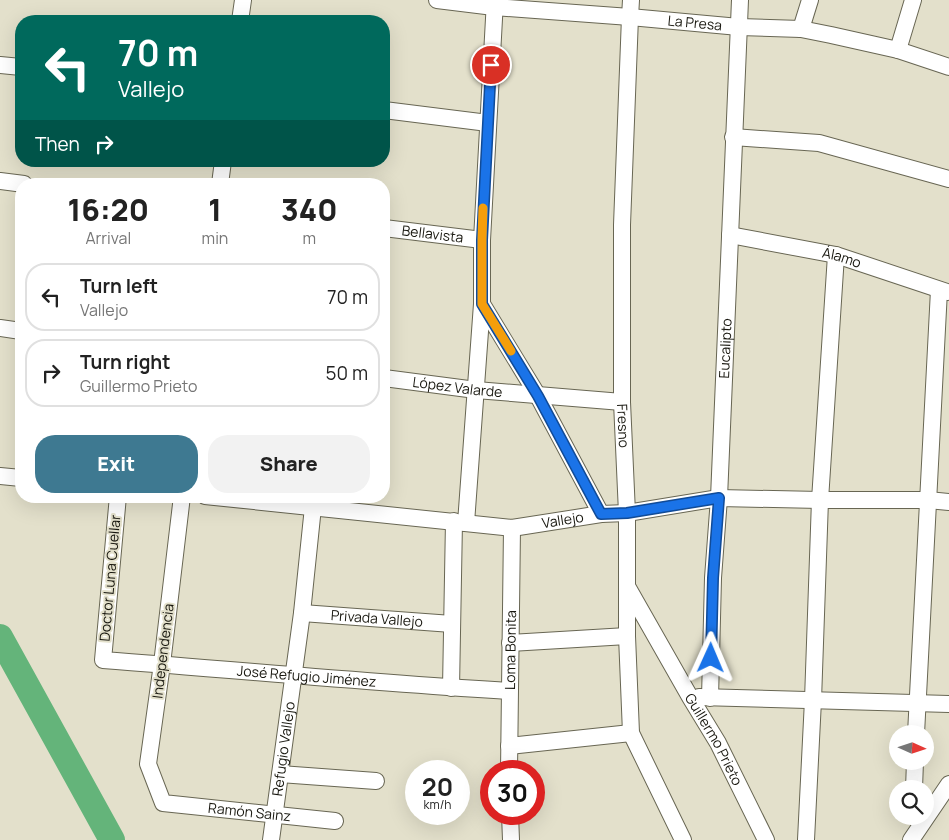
<!DOCTYPE html>
<meta charset="utf-8">
<style>
body{margin:0;font-family:Manrope,sans-serif;background:#f2f2f2;color:#222;height:100vh;display:flex;flex-direction:column;font-size:19px;white-space:nowrap}
*{box-sizing:border-box;margin:0}
p{font-size:16px;color:#767676}
.icon{flex:none;width:28px;height:28px;fill:none;stroke:currentColor;stroke-width:2;stroke-linecap:round;stroke-linejoin:round}
.map{position:relative;flex:1;overflow:hidden}
.drawer{position:absolute;left:15px;top:178px;width:375px;height:325px;display:flex;flex-direction:column;background:#fff;border-radius:20px;box-shadow:0 5px 20px #0002}
.drawer>*{flex:none}
.banner{position:absolute;left:15px;top:15px;width:375px;height:152px;border-radius:20px;box-shadow:0 5px 20px #0002;background:#00695c;color:#fff;overflow:hidden}
.needle{width:32px;rotate:93deg}
.tools{position:absolute;left:889px;top:725px;display:grid;gap:10px}
.tools a{display:grid;place-items:center;width:45px;height:45px;border-radius:50%;background:#fff;box-shadow:0 5px 20px #0002;font-size:25px}
.speed{position:absolute;left:405px;top:760px;display:flex;gap:10px;font-size:25px;font-weight:700;text-align:center}
.speed>*{display:grid;place-content:center;width:65px;height:65px;border-radius:50%;background:#fff;box-shadow:0 5px 20px #0002;line-height:1}
.speed small{font-size:12px;font-weight:400}
.speed .limit{border:8px solid #d22;background:#fff;color:#111}
.pin{position:absolute;display:grid;place-items:center;width:42px;height:42px;color:#fff;margin:-21px;border:2px solid #fff;border-radius:50%;box-shadow:0 1px 5px #0007}
.me{position:absolute;width:55px;margin:-28px;rotate:1deg;stroke-linejoin:round;filter:drop-shadow(0 0 4px #0008)}
.turn{display:flex;align-items:center;gap:18px;height:105px;padding:0 20px;font-size:22px}
.turn .icon{width:65px;height:65px;stroke-width:2.5}
.turn b{display:block;font-size:35px;line-height:42px}
.then{display:flex;align-items:center;height:48px;padding:0 20px;background:#0003;gap:10px;font-size:19px}
.eta{display:flex;justify-content:space-evenly;align-items:center;height:85px;text-align:center}
.eta b{font-size:30px;font-weight:800;line-height:35px}
.cta{display:flex;gap:10px;margin-top:auto;padding:10px 20px}
.cta a{flex:1;height:58px;border-radius:20px;background:#3e7991;color:#fff;font-size:20px;font-weight:800;line-height:58px;text-align:center}
.cta a+a{background:#f2f2f2;color:#222}
ul{padding:0;list-style:none}
li{display:flex;align-items:center;gap:15px;height:68px;margin:0 10px 8px;padding:0 10px;border:2px solid #e0e0e0;border-radius:20px}
li div{flex:1}
li b{display:block;font-size:19px}
li em{font-style:normal}
.map>svg:first-child{display:block}
.lines{fill:none;stroke-linecap:round;stroke-linejoin:round}
.river{stroke:#64b47a;stroke-width:26}
.minor-casing{stroke:#686653;stroke-width:18}
.minor{stroke:#fff;stroke-width:16}
.route-casing{stroke:#114b97;stroke-width:12}
.route{stroke:#1a73e8;stroke-width:9}
.slow{stroke:#f59e0b;stroke-width:9}
.labels{text-anchor:middle;stroke-width:4;stroke-linejoin:round;paint-order:stroke}
.street-label{font-size:14px;fill:#18170f;stroke:#e3e0cb}
</style>
<div class="map">
<svg width="949" height="840" viewBox="0 0 949 840">
<rect width="100%" height="100%" fill="#e3e0cb"/>
<g class="lines">
<path class="river" d="M0,637L112,840"/>
<defs>
<g id="minor">
<path id="s1" d="M437,0L494,7L630,17L739,27L801,29L831,35L898,50L949,67"/>
<path id="s2" d="M631,0L630,17L622,225V402L627,513V636L631,733L683,840"/>
<path d="M240,21L243,0"/>
<path d="M801,29L810,0"/>
<path d="M898,50L913,0"/>
<path d="M0,65L21,67"/>
<path d="M384,110L488,123"/>
<path d="M733,137L819,143L949,179"/>
<path d="M0,181L24,184"/>
<path d="M220,184L223,161"/>
<path id="s3" d="M384,228L482,240"/>
<path id="s4" d="M730,235L836,255L947,292"/>
<path d="M482,304L538,396L601,514"/>
<path d="M0,328L21,331"/>
<path id="s5" d="M384,378L476,390L622,402"/>
<path d="M0,476L21,478"/>
<path id="s6" d="M118,496L103,660C238,670 374,683 509,691"/>
<path id="s7" d="M182,496L162,664L148,764L163,803L335,821"/>
<path id="s8" d="M205,496L512,528L601,514L627,513L719,498L820,500H928L949,502"/>
<path d="M466,523L482,304V240L495,0"/>
<path id="s9" d="M628,588L690,697L718,743L766,840"/>
<path id="s10" d="M302,613L452,624"/>
<path d="M510,643L627,636"/>
<path d="M451,688L454,521"/>
<path d="M699,697L949,704"/>
<path id="s11" d="M710,698L713,578L719,498L740,0"/>
<path d="M916,734L939,290"/>
<path d="M509,746L631,733"/>
<path id="s12" d="M509,771L512,528"/>
<path d="M280,774L376,781"/>
<path d="M914,789L915,761"/>
<path d="M510,814L511,840"/>
<path id="s13" d="M271,840L302,613L313,507"/>
<path d="M806,840L813,700L820,500L836,255"/>
<path d="M911,840L949,784"/>
</g>
</defs>
<use href="#minor" class="minor-casing"/>
<use href="#minor" class="minor"/>
</g>
<g class="lines">
<defs>
<path id="route" d="M491,65L482,240V304L538,396L601,514L627,513L719,498L713,578L711,658"/>
</defs>
<use href="#route" class="route-casing"/>
<use href="#route" class="route"/>
<path class="slow" d="M483,208L482,240V304L511,351"/>
</g>
<g class="labels">
<g class="street-label">
<text dy="5" stroke="none"><textPath href="#s1" startOffset="259">La Presa</textPath></text>
<text dy="5" stroke="none"><textPath href="#s3" startOffset="49">Bellavista</textPath></text>
<text dy="5" stroke="none"><textPath href="#s4" startOffset="114">Álamo</textPath></text>
<text dy="5" stroke="none"><textPath href="#s11" startOffset="350">Eucalipto</textPath></text>
<text dy="5" stroke="none"><textPath href="#s5" startOffset="74">López Valarde</textPath></text>
<text dy="5" stroke="none"><textPath href="#s2" startOffset="426">Fresno</textPath></text>
<text dy="5" stroke="none"><textPath href="#s8" startOffset="360">Vallejo</textPath></text>
<text transform="translate(110 578) rotate(-85)" y="5">Doctor Luna Cuellar</text>
<text dy="5" stroke="none"><textPath href="#s10" startOffset="75">Privada Vallejo</textPath></text>
<text dy="5" stroke="none"><textPath href="#s12" startOffset="121">Loma Bonita</textPath></text>
<text transform="translate(163 651) rotate(-83)" y="5">Independencia</text>
<text dy="5" stroke="none"><textPath href="#s6" startOffset="369">José Refugio Jiménez</textPath></text>
<text dy="5" stroke="none"><textPath href="#s9" startOffset="174">Guillermo Prieto</textPath></text>
<text dy="5" stroke="none"><textPath href="#s13" startOffset="92">Refugio Vallejo</textPath></text>
<text dy="5" stroke="none"><textPath href="#s7" startOffset="399">Ramón Sainz</textPath></text>
</g>
</g>
</svg>
<div class="tools">
<a><svg class="needle" viewBox="-14 -14 28 28"><path d="M0-13l5 13h-10z" fill="#e53935"/><path d="M0 13l5-13h-10z" fill="#767676"/></svg></a>
<a><svg class="icon" aria-label="search" viewBox="0 0 24 24"><circle cx="10" cy="10" r="6"/><path d="M15 15l6 6"/></svg></a>
</div>
<div class="speed"><div>20<small>km/h</small></div><div class="limit">30</div></div>
<div class="pin" style="left:491px;top:65px;background:#d93025"><svg class="icon" aria-label="arrive" viewBox="0 0 24 24"><path d="M6 21V4h12l-3 4 3 4H6"/></svg></div>
<svg class="me" style="left:711px;top:658px" viewBox="-20 -20 40 40"><path d="M0-17L14 15 0 8-14 15z" fill="#1a73e8" stroke="#fff" stroke-width="4"/></svg>
<div class="banner">
<div class="turn"><svg class="icon" aria-label="left" viewBox="0 0 24 24"><path d="M17 20v-9H6M10 6l-5 5 5 5"/></svg><div><b>70 m</b>Vallejo</div></div>
<div class="then">Then<svg class="icon" aria-label="right" viewBox="0 0 24 24"><path d="M7 20v-9h11M14 6l5 5-5 5"/></svg></div>
</div>
<section class="drawer">
<div class="eta">
<div><b>16:20</b><p>Arrival</p></div>
<div><b>1</b><p>min</p></div>
<div><b>340</b><p>m</p></div>
</div>
<ul>
<li><svg class="icon" aria-label="left" viewBox="0 0 24 24"><path d="M17 20v-9H6M10 6l-5 5 5 5"/></svg><div><b>Turn left</b><p>Vallejo</p></div><em>70 m</em></li>
<li><svg class="icon" aria-label="right" viewBox="0 0 24 24"><path d="M7 20v-9h11M14 6l5 5-5 5"/></svg><div><b>Turn right</b><p>Guillermo Prieto</p></div><em>50 m</em></li>
</ul>
<div class="cta"><a>Exit</a><a>Share</a></div>
</section>
</div>
